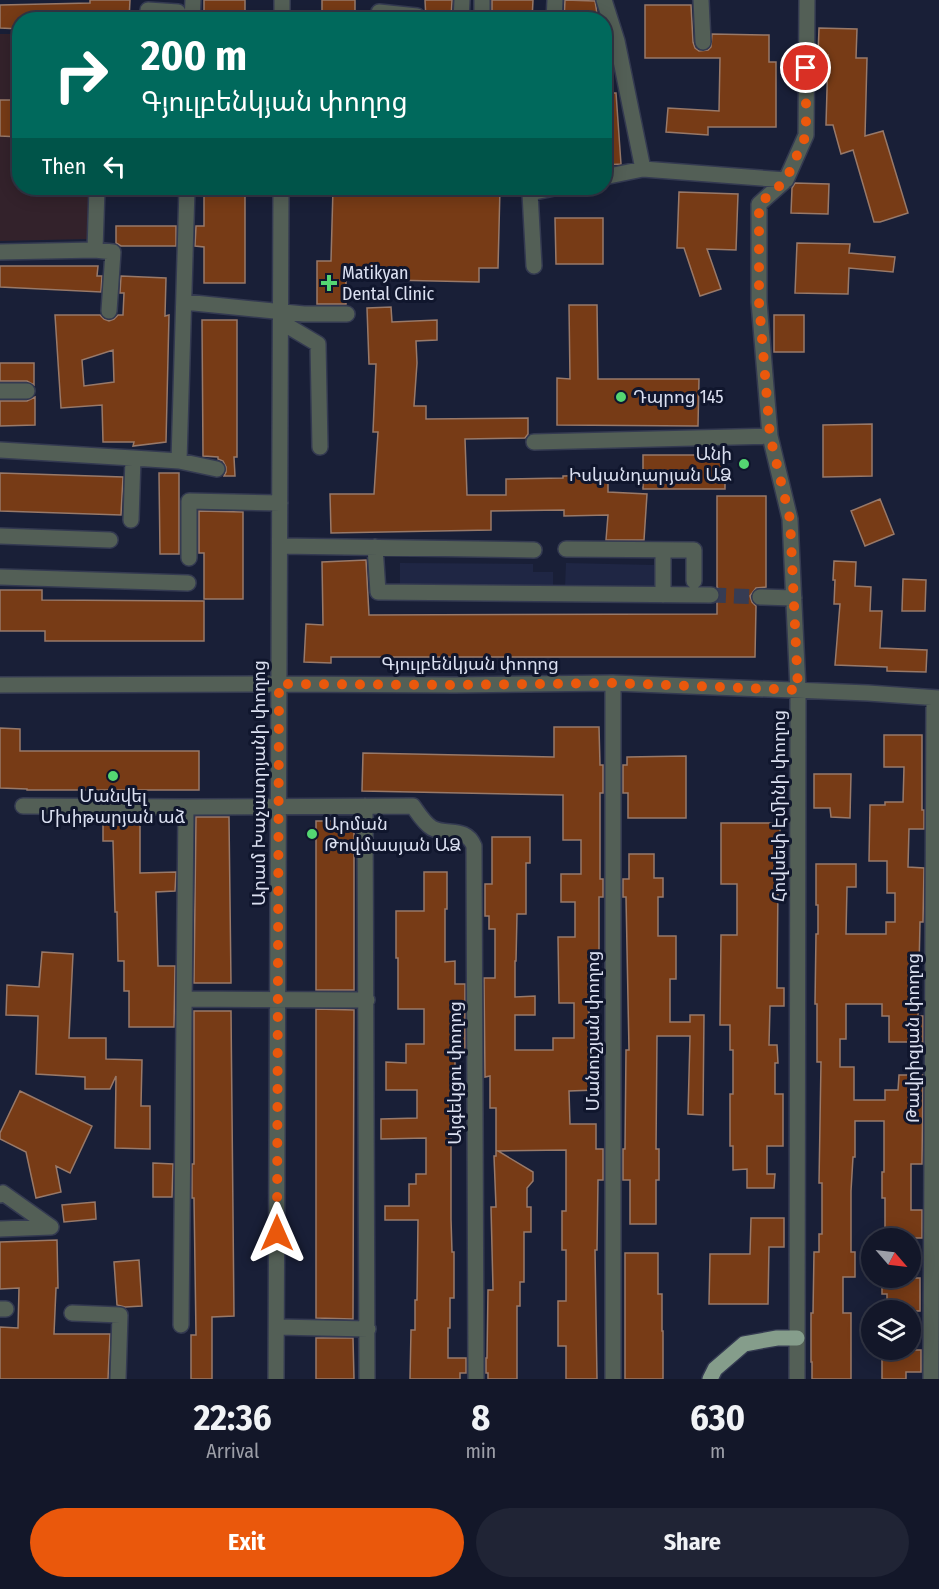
<!DOCTYPE html>
<meta charset="utf-8">
<style>
body{margin:0;font-family:"Fira Sans Condensed","Noto Sans Armenian",sans-serif;background:#202435;color:#f1f3f6;height:100vh;display:flex;flex-direction:column;font-size:22px;white-space:nowrap}
*{box-sizing:border-box;margin:0}
p{font-size:20px;color:#9d9fa8}
.icon{flex:none;width:33px;height:33px;fill:none;stroke:currentColor;stroke-width:2;stroke-linecap:round;stroke-linejoin:round}
.map{position:relative;height:1379px;overflow:hidden}
.panel{display:flex;flex-direction:column;background:#131729;flex:1}
.panel>*{flex:none}
.guide{position:absolute;left:12px;top:12px;width:600px;height:183px;border-radius:24px;box-shadow:0 3px 15px #0003,0 0 0 2px #323646;background:#00695c;color:#fff;overflow:hidden}
.needle{width:39px;rotate:118deg}
.controls{position:absolute;left:861px;top:1228px;display:grid;gap:12px}
.controls a{display:grid;place-items:center;width:60px;height:60px;border-radius:50%;background:#131729;box-shadow:0 3px 15px #0003,0 0 0 2px #323646;font-size:30px}
.pin{position:absolute;display:grid;place-items:center;width:51px;height:51px;color:#fff;margin:-26px;border:3px solid #fff;border-radius:50%;box-shadow:0 2px 6px #0007}
.me{position:absolute;width:66px;margin:-33px;rotate:0deg;stroke-linejoin:round;filter:drop-shadow(0 0 4px #0008)}
.turn{display:flex;align-items:center;gap:21px;height:126px;padding:0 30px;font-size:27px}
.turn .icon{width:78px;height:78px;stroke-width:2.5}
.turn b{display:block;font-size:42px;line-height:51px}
.then{display:flex;align-items:center;height:57px;padding:0 30px;background:#0003;gap:12px;font-size:22px}
.eta{display:flex;justify-content:space-evenly;align-items:center;height:102px;text-align:center}
.eta b{font-size:36px;font-weight:700;line-height:42px}
.button{display:flex;gap:12px;margin-top:auto;padding:12px 30px}
.button a{flex:1;height:69px;border-radius:36px;background:#ea580c;color:#fff;font-size:24px;font-weight:700;line-height:69px;text-align:center}
.button a+a{background:#202435;color:#f1f3f6}
.map>svg:first-child{display:block}
.built{fill:#1f2644}
.education{fill:#33222b}
.building{fill:#773b16;stroke:#987969;stroke-width:1.5;fill-rule:evenodd}
.lines{fill:none;stroke-linecap:round;stroke-linejoin:round}
.minor-tunnel{stroke:#363c53;stroke-width:15;stroke-dasharray:15 8;stroke-linecap:butt}
.minor-casing{stroke:#343a51;stroke-width:18}
.major-casing{stroke:#343a51;stroke-width:18}
.minor{stroke:#535f56;stroke-width:15}
.major{stroke:#859d8b;stroke-width:15}
.route{stroke:#ea580c;stroke-width:10;stroke-dasharray:0 18}
.poi-dot{fill:#54d672;stroke:#10162d;stroke-width:2}
.labels{text-anchor:middle;stroke-width:6;stroke-linejoin:round;paint-order:stroke}
.poi-label{font-size:18px;fill:#dbe0f1;stroke:#10162d;text-anchor:start}
.street-label{font-size:18px;fill:#dbe0f1;stroke:#10162d}
</style>
<div class="map">
<svg width="939" height="1379" viewBox="0 0 939 1379">
<rect width="100%" height="100%" fill="#191f37"/>
<path class="built" d="M400,563L533,564V572H553V586H400Z
M566,563L654,565V589L565,587Z"/>
<path class="education" d="M0,34H19L20,188H88V239L0,241Z"/>
<path class="building" d="M90,0H130L129,20H20V29L0,28V5L90,3Z
M204,0H245V20H204Z
M322,0H355V20H322Z
M425,0H452L451,20H426Z
M492,0H533L532,20H492Z
M565,0L595,1L598,20H564Z
M645,5H691L693,42L695,48L699,51L708,50L711,47L712,34L769,35V62H776V127H708V135L666,132L668,108L719,111L720,58H645Z
M819,28L857,29L856,58H867L865,136L883,131L908,213L880,222H874L853,150L841,154L833,125H826L828,55H818Z
M604,93H616L621,164L604,165Z
M0,100H14V106H20V137L0,136Z
M795,183L829,184L828,214L791,213L792,188Z
M204,188H245V283H204V247L195,246L196,226H204Z
M333,188H500L498,268H479V282L346,279V304H317V261H331Z
M679,192L738,194L736,250L707,249L721,289L700,296L684,248H677Z
M555,218H603V264H556Z
M116,226H176V246H121L116,243Z
M797,243L850,244L849,253L895,257L893,272L849,268L848,294L795,293Z
M0,266H98L97,276H102L101,292L0,287Z
M121,276L166,278L165,316L169,315L166,442L133,446L134,442H103L102,405L61,408L55,315H100L104,319L109,321L114,319L118,315H123L124,293H120ZM113,350L114,382L84,386L82,360Z
M569,305H597L598,379H699L698,426L557,425V378L570,379Z
M391,307L392,322L437,320V340L416,341L417,363L414,406H426V419L528,418V434L525,438L465,439L467,495H506V479L563,478V476L608,475V492L647,494L644,540H606L608,515L564,516V510L491,511V530L331,533L330,494H374L378,432H373L376,364H369L367,308Z
M774,315H804V352H774Z
M202,320H237V457H234L235,476H224L226,472V467L223,461L218,459V457L203,456Z
M0,363H34V385L27,381H0Z
M35,397V425L0,426V401H27Z
M872,424V476L823,477V425Z
M643,455H725V489H643Z
M0,473L123,477L121,515L0,511Z
M159,473H179V554H160Z
M717,496H766V587L756,588L750,596L752,602L756,606L755,657H331V663L304,662L306,624L323,625L322,562L366,560L369,615L717,614V603L721,596L720,591L717,587Z
M880,499L894,534L865,546L851,511Z
M199,511L243,512V599H204V553H199Z
M834,561L856,562L855,586L871,587L870,611H882L880,648L927,650L926,672L887,671V667L835,665L840,604H834L835,580H833Z
M903,579L926,580L925,611H902Z
M0,590H42V600L204,601V641H45V631H0Z
M554,727H599L600,765H603V793H600V879H603V897H599V956H598V1003H589V1032H596V1090L569,1091L570,1124H596V1149H603V1180H598L597,1250H595L597,1379H566V1346H558V1301H566V1250H562V1211H566V1150L498,1151L533,1172V1181L527,1188V1207H531V1232H524V1282H520V1306H517V1379H488V1373H486V1358H487L488,1290H493L491,1207H496L494,1156H496V1108H490V1076L485,1077L484,978H495V929H489V916H485V884H492V837H530V863H526V914H517L516,961H515V997L535,996V1015H515V1050H553V1038H574V1003H559L558,937H575V902H561V874H581V840H563V795L362,791L363,753L554,757Z
M0,728L20,729V751H199V790H27V789L0,788Z
M884,735H922V810H924V829H909L908,867L924,868L923,922H920L918,1016H923V1042H889V1016H882V1004H846V1039H840V1067H854V1100H885V1090H898L899,1075H923L922,1164H911V1210H922V1238H885V1198H882V1172H884V1121H855V1157H853L851,1191V1252H855V1277H843V1313H851V1379H812V1362H811V1313H813L814,1252H819V1234H822V1183H819L821,1062H817V1004H815L816,934H818V905H816V864H856V887H847L846,934H886V922H895V893H887V861H869L870,805H885V802H903L904,767H884Z
M686,756V818H628V793H623V765H627V757Z
M814,774H851L850,818L831,817L830,808H814Z
M196,817H229L231,983H194Z
M140,819V873L176,872L175,891L156,892L158,966H175L174,1027H129V991H124V961H118L117,912H115L113,841H103V820Z
M316,821H354V990H316Z
M721,823H780V884H778L777,988H784V1006H770L769,1045H777L778,1063H775V1094H783V1146H767V1174H775L774,1188H747V1169L733,1170V1146H730V1094H733V1050H730V1025H720L721,935H737V884H721Z
M629,854H654V878H663V897H658V936H676V979H670V1022H690V1015H704L703,1115L688,1114L690,1036H657L656,1149H659V1180H656V1224H630V1180H623V1149H625L626,1050H629L626,897H623V879H629Z
M424,872H447V909H445V962L455,961V984H465V1051H455V1080H459V1136H451V1219L452,1252H454V1298H450V1328H448V1358H466V1373H460V1379H410L411,1330H415V1300H417L418,1220H385V1206H409V1184H416V1174H426V1138L381,1139V1119L417,1118V1090H386V1062L406,1063V1044H424V1009H398V958H396V911H424Z
M42,952L73,954L69,1038H106V1059L142,1060L141,1106H150V1149L115,1148L116,1076L110,1089H85V1077L36,1074L38,1016L6,1015L7,985L39,987Z
M316,1009L354,1010L353,1319L316,1318Z
M194,1011H231L234,1316L212,1317V1379H191V1335H196L194,1198H192V1164H194Z
M20,1091L92,1126L70,1173L56,1166L61,1192L36,1198L26,1152L0,1139V1133Z
M153,1163L173,1164L172,1197H153Z
M95,1202L96,1219L64,1222L62,1205Z
M751,1218H784V1247H769L768,1304H709L710,1254H750Z
M57,1240L58,1288H56L54,1334H110L108,1379H0V1327L18,1328L19,1288L0,1289V1242Z
M625,1253H658V1294H662V1331H663V1379H625Z
M139,1260L142,1306L125,1307L117,1305L114,1262Z
M882,1278H920V1311H887V1294H882Z
M316,1338H353L354,1379H316Z
M882,1350H921V1372H906V1379H882Z"/>
<g class="lines">
<path class="minor-tunnel" d="M711,595L760,597"/>
<defs>
<path id="minor" d="M604,0L617,41L643,169L786,180
M701,0L703,42
M148,10L178,12V20
M379,12L417,16
M192,20L193,0
M282,20V0
M461,20L462,0
M482,20V0
M554,20L555,0
M604,177L643,169
M95,250L97,188
M0,252L95,250L113,252L109,311
M534,266L530,193L554,188
M184,302L304,314H347
M281,322L318,344L320,447
M0,391H27
M534,442L770,436
M0,450L133,458L131,520
M133,458L179,461L217,469
M179,461L187,188
M0,536L110,540
M280,546L534,550
M375,547L378,592L711,595
M566,549L694,550V581
M189,558V501L280,503
M0,577L188,583
M663,595V550
M760,597L794,598
M0,685L279,684L455,685L613,683L868,693L939,698
M23,806L186,807L413,806C418,813 424,823 432,828C447,836 466,826 474,846L476,1379
M365,806L367,1379
M185,999L367,1000
M0,1195L3,1193L51,1227
M0,1229L51,1227
M0,1309H6
M72,1313L120,1315L118,1379
M181,1325L186,807
M277,1327L368,1329
M276,1379L281,188
M613,1379V683
M797,1379L798,690L790,519L770,436L759,302V204L786,180L806,135L807,0
M931,1379L934,698"/>
<path id="major" d="M710,1379L715,1369L744,1344L777,1338H797"/>
</defs>
<use href="#minor" class="minor-casing"/>
<use href="#major" class="major-casing"/>
<use href="#minor" class="minor"/>
<use href="#major" class="major"/>
</g>
<g class="lines">
<path class="route" d="M277,1233L279,684L455,685L613,683L798,690L790,519L770,436L759,302V204L786,180L806,135V68"/>
</g>
<g class="poi-dot">
<path d="M326 274h6v6h6v6h-6v6h-6v-6h-6v-6h6z"/>
<circle cx="621" cy="397" r="6"/>
<circle cx="744" cy="464" r="6"/>
<circle cx="113" cy="776" r="6"/>
<circle cx="312" cy="834" r="6"/>
</g>
<g class="labels">
<g class="poi-label">
<text x="342" y="279">Matikyan<tspan x="342" dy="21">Dental Clinic</tspan></text>
<text x="633" y="403">Դպրոց 145</text>
<text x="732" y="460" text-anchor="end">Անի<tspan x="732" dy="21">Իսկանդարյան ԱՁ</tspan></text>
<text x="113" y="802" text-anchor="middle">Մանվել<tspan x="113" dy="21">Մխիթարյան աձ</tspan></text>
<text x="324" y="830">Արման<tspan x="324" dy="21">Թովմասյան ԱՁ</tspan></text>
</g>
<g class="street-label">
<text x="470" y="670">Գյուլբենկյան փողոց</text>
<text transform="translate(259 783) rotate(-90)" y="6">Արամ Խաչատրյանի փողոց</text>
<text transform="translate(779 806) rotate(-90)" y="6">Հովսեփ Էմինի փողոց</text>
<text transform="translate(593 1031) rotate(-90)" y="6">Մանուշյան փողոց</text>
<text transform="translate(913 1038) rotate(-90)" y="6">Թավրիզյան փողոց</text>
<text transform="translate(455 1073) rotate(-90)" y="6">Այգեկցու փողոց</text>
</g>
</g>
</svg>
<div class="controls">
<a><svg class="needle" viewBox="-14 -14 28 28"><path d="M0-13l5 13h-10z" fill="#e53935"/><path d="M0 13l5-13h-10z" fill="#9d9fa8"/></svg></a>
<a><svg class="icon" aria-label="layers" viewBox="0 0 24 24"><path d="M12 4l9 5-9 5-9-5zM3 14l9 5 9-5"/></svg></a>
</div>
<div class="pin" style="left:806px;top:68px;background:#d93025"><svg class="icon" aria-label="arrive" viewBox="0 0 24 24"><path d="M6 21V4h12l-3 4 3 4H6"/></svg></div>
<svg class="me" style="left:277px;top:1233px" viewBox="-20 -20 40 40"><path d="M0-17L14 15 0 8-14 15z" fill="#ea580c" stroke="#fff" stroke-width="4"/></svg>
<div class="guide">
<div class="turn"><svg class="icon" aria-label="right" viewBox="0 0 24 24"><path d="M7 20v-9h11M14 6l5 5-5 5"/></svg><div><b>200 m</b>Գյուլբենկյան փողոց</div></div>
<div class="then">Then<svg class="icon" aria-label="left" viewBox="0 0 24 24"><path d="M17 20v-9H6M10 6l-5 5 5 5"/></svg></div>
</div>
</div>
<section class="panel">
<div class="eta">
<div><b>22:36</b><p>Arrival</p></div>
<div><b>8</b><p>min</p></div>
<div><b>630</b><p>m</p></div>
</div>
<div class="button"><a>Exit</a><a>Share</a></div>
</section>
